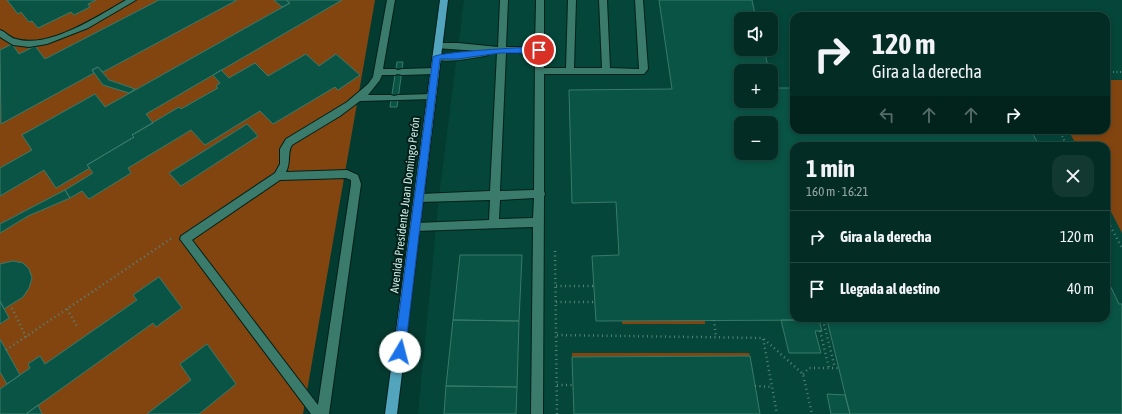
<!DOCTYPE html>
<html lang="es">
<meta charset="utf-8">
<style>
body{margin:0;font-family:"Asap Condensed",sans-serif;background:#113831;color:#f1f3f6;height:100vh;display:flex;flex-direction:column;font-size:15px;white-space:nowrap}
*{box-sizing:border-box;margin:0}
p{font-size:13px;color:#97a7a6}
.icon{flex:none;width:22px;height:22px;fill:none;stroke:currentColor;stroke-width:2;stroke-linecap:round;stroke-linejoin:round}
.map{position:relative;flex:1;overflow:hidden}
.details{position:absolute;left:790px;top:142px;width:320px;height:180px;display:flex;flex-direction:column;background:#032c24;border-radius:12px;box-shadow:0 2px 6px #0003,0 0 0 1px #244841}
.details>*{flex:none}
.guide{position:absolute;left:790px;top:12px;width:320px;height:122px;border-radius:12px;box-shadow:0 2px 6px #0003,0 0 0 1px #244841;background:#032c24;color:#f1f3f6;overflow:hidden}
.fabs{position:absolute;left:734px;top:12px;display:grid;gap:8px}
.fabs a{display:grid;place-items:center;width:44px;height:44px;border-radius:8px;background:#032c24;box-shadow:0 2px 6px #0003,0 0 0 1px #244841;font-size:20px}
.pin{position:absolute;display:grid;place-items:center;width:34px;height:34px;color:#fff;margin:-17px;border:2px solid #fff;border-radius:50%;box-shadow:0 1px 4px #0007}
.me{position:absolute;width:44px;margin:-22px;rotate:8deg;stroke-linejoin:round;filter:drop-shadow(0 0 3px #0008)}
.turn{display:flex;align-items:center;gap:14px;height:84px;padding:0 16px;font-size:18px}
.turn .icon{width:52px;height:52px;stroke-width:2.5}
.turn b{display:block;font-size:28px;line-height:34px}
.lanes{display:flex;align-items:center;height:38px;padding:0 16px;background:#0003;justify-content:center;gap:20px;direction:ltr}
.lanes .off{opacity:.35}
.round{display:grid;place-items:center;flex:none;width:42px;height:42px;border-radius:12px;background:#113831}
.head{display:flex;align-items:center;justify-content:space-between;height:68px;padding:0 16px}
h1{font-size:24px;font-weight:700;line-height:30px}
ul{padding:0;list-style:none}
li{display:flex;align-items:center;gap:12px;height:52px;padding:0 16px;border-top:1px solid #244841}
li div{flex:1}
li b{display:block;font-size:15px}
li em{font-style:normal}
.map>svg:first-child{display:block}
.built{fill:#044639;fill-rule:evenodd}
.green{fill:#834510}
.building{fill:#095445;stroke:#397a6a;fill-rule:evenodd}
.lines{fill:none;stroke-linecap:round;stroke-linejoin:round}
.minor-casing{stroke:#002019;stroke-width:2}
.major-casing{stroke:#002019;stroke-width:2}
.path-far1{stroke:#558379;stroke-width:2;stroke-dasharray:1 2.5;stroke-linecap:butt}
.path{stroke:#558379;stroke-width:2.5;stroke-dasharray:1 3.5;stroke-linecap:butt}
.minor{fill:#3a7b6b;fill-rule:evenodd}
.major{fill:#53a4bd;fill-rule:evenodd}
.route{fill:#1a73e8;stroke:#114b97}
.labels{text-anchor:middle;stroke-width:4;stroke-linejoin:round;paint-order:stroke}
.street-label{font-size:12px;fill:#caeae1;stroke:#041f19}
</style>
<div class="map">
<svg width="1122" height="414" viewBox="0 0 1122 414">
<rect width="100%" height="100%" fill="#043b30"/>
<path class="built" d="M464,0H1122V414H418L439,197ZM794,16H1106V130H794ZM741,19H771V49H741ZM741,71H771V101H741ZM741,123H771V153H741ZM794,146H1106V318H794Z"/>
<path class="green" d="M0,0H375L303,414H0Z
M1106,80H1122V233L1106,202V146H1077L1068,130H1106Z
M705,320V324H622V321Z
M572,353H749L750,356L572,357Z"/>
<path class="building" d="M7,0H96L88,4L90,7L74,15L71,12L38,28L32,21L29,22L21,12L18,14Z
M159,0H237L103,72L98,67L92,70L94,73L1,124L0,50L12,44L19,54L35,46L45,59Z
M274,0H286L290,3L282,7Z
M286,0H342L146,114L153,123L132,135L134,137L87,165L90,168L56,188L44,170L0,196V168L32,150L22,135L95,94L105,107L290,3Z
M659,0H752L756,19H741V49H764L769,71H741V101H771V77L774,88H794V130H1031L1039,146H794V318H1106V277L1119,304H1122V414H850L827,320L596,321L592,256L619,255L616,202L572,203L569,90L672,89ZM741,123H771V153H741Z
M306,54L319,66L336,54L360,75L338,90L335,87L273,124L260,111L205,145L191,130L128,168L131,173L89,199L82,191L70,198L65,190L93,173L87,165L134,137L132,135L179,107L181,109L218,88L216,86L220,83L213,75L221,70L229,78L255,63L268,76Z
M397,62H403L397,107H390Z
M98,67L109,80L135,89L129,93L103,85L92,70Z
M247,124L258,136L181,186L169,173Z
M65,190L70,198L28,216L0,233V224Z
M460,255H522L519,321L453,320Z
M13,261L23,263L29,269L32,278L29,288L23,297L4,309L0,301V264Z
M159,277L182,308L156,327L153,323L26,414H0V389L30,368L28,364L40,356L45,364L137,300L133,295Z
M0,301L9,318L0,324Z
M453,320L519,321L517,387L446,386Z
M781,320H819L822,331H815L821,353H789Z
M0,339L20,375L7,384L0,372Z
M207,344L236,384L199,414H147L191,380L180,364Z
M750,356L760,414H574L572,357Z
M446,386L517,387L516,414H444Z
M827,394L845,395L850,414H831Z
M38,405L42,414H26Z"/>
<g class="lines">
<defs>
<path id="minor" d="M126,0H136L88,28L47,44L29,47L13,45L0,37V30C6,32 10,38 16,39C49,49 98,16 126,0Z
M387,0H395L383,69H395L398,70L402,69L435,68L439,71L435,74L402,75L398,74L395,75H382L380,80L368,95H391L394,96L398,95L431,94L434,95L435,97L434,99L360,101L340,116L292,145C287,153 291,163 286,172L347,170L358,175L361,184L329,414H311L180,239L181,236L275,173L280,164V149L286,139L347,102L368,84L373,77ZM346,178L351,180V184L318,405L192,240L280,180Z
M500,0H508L506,47H535L536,0H544V68H566L568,0H576L574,68H602L599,0H607L610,68L639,69L635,0H643L648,69L644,74H544V191L545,194L544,197L543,414H531L533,227L416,231L412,230L411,227L412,224L416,223L489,220L490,200L420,202L416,201L415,198L416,195L420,194L490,191L497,53L489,52L488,55L485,56C474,58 439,65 433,57L437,54H457L478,51L435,48V44L438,43H458L498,47ZM506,53H535L534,190L500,191ZM534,198L533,218L499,219L500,200Z"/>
<path id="major" d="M440,0H448L397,414H385Z"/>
</defs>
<use href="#minor" class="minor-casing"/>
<use href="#major" class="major-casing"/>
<path class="path-far1" d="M1106,72H1122
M1059,130L1067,146"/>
<path class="path" d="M1106,218L1122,248
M555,251L557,414
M556,286H594
M556,302H595
M12,308L26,337
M67,309L78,328
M714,320L716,338
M823,320L835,368
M820,331L829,368
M557,335L763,338L777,414
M764,339L803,374L812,414
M6,350L172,238
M803,374L809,368H839
M557,385H573
M755,386L772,387"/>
<use href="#minor" class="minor"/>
<use href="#major" class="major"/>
</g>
<path class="route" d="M539,47L543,50L539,53H500L457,59H440L405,352L403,355L400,357L396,355L394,352L433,57C437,52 526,47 539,47Z"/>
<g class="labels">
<g class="street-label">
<text transform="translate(405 205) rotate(-83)" y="4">Avenida Presidente Juan Domingo Perón</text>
</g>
</g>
</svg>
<div class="fabs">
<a><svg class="icon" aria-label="sound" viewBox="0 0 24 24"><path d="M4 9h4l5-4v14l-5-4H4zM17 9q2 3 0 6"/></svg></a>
<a>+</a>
<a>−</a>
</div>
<div class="pin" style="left:539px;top:50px;background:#d93025"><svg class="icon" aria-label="arrive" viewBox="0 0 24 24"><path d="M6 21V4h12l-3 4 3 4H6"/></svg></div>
<svg class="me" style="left:400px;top:352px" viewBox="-20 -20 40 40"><circle r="19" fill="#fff"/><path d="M0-13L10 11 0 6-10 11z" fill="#1a73e8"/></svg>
<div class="guide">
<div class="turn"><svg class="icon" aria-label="right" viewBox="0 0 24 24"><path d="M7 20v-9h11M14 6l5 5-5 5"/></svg><div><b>120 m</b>Gira a la derecha</div></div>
<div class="lanes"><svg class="icon off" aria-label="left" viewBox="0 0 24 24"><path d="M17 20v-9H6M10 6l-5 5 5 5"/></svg><svg class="icon off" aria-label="ahead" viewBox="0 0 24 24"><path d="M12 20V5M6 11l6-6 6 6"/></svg><svg class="icon off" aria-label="ahead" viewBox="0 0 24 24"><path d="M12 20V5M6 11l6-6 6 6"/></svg><svg class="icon" aria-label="right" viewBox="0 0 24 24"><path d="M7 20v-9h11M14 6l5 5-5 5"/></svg></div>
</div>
<section class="details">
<div class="head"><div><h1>1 min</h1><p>160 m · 16:21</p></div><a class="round"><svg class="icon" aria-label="close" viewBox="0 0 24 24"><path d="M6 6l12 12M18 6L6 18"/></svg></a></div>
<ul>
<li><svg class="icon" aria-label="right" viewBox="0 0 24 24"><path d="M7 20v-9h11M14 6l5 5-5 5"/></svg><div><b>Gira a la derecha</b></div><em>120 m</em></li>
<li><svg class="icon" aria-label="arrive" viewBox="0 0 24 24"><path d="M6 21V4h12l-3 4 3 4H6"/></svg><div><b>Llegada al destino</b></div><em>40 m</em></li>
</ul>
</section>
</div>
